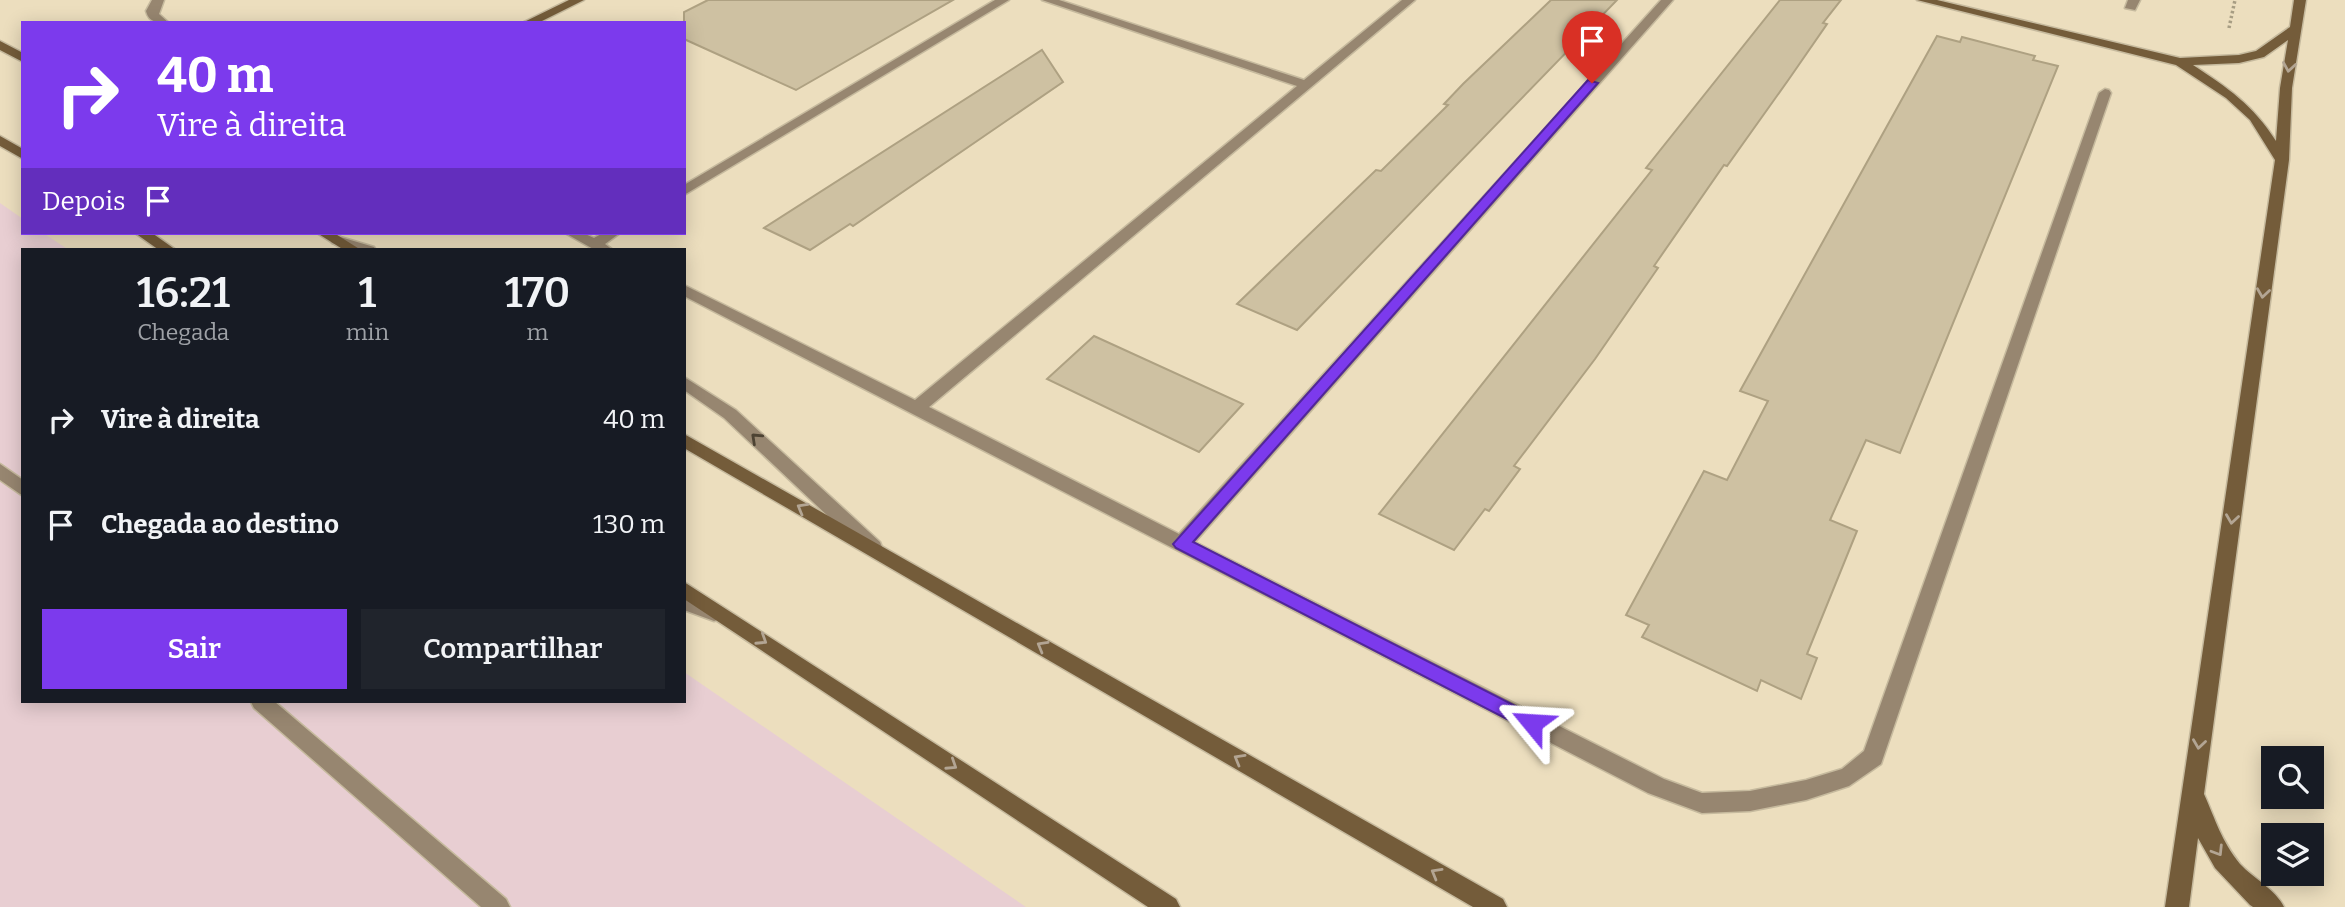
<!DOCTYPE html>
<html lang="pt">
<meta charset="utf-8">
<style>
body{margin:0;font-family:Bitter,serif;background:#20242c;color:#f1f3f6;height:100vh;display:flex;flex-direction:column;font-size:26px;white-space:nowrap}
*{box-sizing:border-box;margin:0}
p{font-size:23px;color:#9ea1a6}
.icon{flex:none;width:38px;height:38px;fill:none;stroke:currentColor;stroke-width:2;stroke-linecap:round;stroke-linejoin:round}
.map{position:relative;flex:1;overflow:hidden}
.details{position:absolute;left:21px;top:248px;width:665px;height:455px;display:flex;flex-direction:column;background:#171b24;border-radius:0px;box-shadow:0 4px 18px #0003}
.details>*{flex:none}
.top-card{position:absolute;left:21px;top:21px;width:665px;height:214px;border-radius:0px;box-shadow:0 4px 18px #0003;background:#7c3aed;color:#fff;overflow:hidden}
.fabs{position:absolute;left:2261px;top:746px;display:grid;gap:14px}
.fabs a{display:grid;place-items:center;width:63px;height:63px;border-radius:0px;background:#171b24;box-shadow:0 4px 18px #0003;font-size:35px}
.pin{position:absolute;display:grid;place-items:center;width:60px;height:60px;color:#fff;margin:-72px -30px;border-radius:50% 50% 50% 0;rotate:-45deg;box-shadow:0 0 7px #0007}
.pin .icon{rotate:45deg}
.me{position:absolute;width:77px;margin:-38px;rotate:297deg;stroke-linejoin:round;filter:drop-shadow(0 0 5px #0008)}
.turn{display:flex;align-items:center;gap:24px;height:147px;padding:0 21px;font-size:32px}
.turn .icon{width:91px;height:91px;stroke-width:2.5}
.turn b{display:block;font-size:49px;line-height:60px}
.then{display:flex;align-items:center;height:66px;padding:0 21px;background:#0003;gap:14px;font-size:26px}
.eta{display:flex;justify-content:space-evenly;align-items:center;height:119px;text-align:center}
.eta b{font-size:42px;font-weight:600;line-height:49px}
.cta{display:flex;gap:14px;margin-top:auto;padding:14px 21px}
.cta a{flex:1;height:80px;border-radius:0px;background:#7c3aed;color:#fff;font-size:28px;font-weight:600;line-height:80px;text-align:center}
.cta a+a{background:#20242c;color:#f1f3f6}
ul{padding:0;list-style:none}
li{display:flex;align-items:center;gap:21px;height:105px;padding:0 21px}
li div{flex:1}
li b{display:block;font-size:26px}
li em{font-style:normal}
.map>svg:first-child{display:block}
.industrial{fill:#e8ced2}
.building{fill:#cec1a2;stroke:#aea182;stroke-width:2}
.lines{fill:none;stroke-linecap:round;stroke-linejoin:round}
.lane-casing{stroke:#c6ba9e;stroke-width:3}
.street-casing{stroke:#c6ba9e;stroke-width:3}
.secondary-casing{stroke:#c6ba9e;stroke-width:3}
.path{stroke:#a79d83;stroke-width:3.5;stroke-dasharray:2.5 2.5;stroke-linecap:butt}
.lane{fill:#978670;fill-rule:evenodd}
.street{fill:#978670;fill-rule:evenodd}
.secondary{fill:#745c3a;fill-rule:evenodd}
.oneway{stroke:#b3a593}
.oneway2{stroke:#4d4333}
.route{fill:#7c3aed;stroke:#51269a;stroke-width:2}
</style>
<div class="map">
<svg width="2345" height="907" viewBox="0 0 2345 907">
<rect width="100%" height="100%" fill="#ecdebe"/>
<path class="industrial" d="M0,203L23,219V233H43L69,250H23V702H684V672L1026,907H0Z"/>
<path class="building" d="M708,0H953L796,90L684,39V12Z
M1551,0H1617L1297,330L1237,304L1376,170L1381,171L1448,105L1444,104L1463,84Z
M1780,0H1841L1823,23L1827,24L1789,79L1727,166L1724,165L1654,266L1658,268L1595,359L1514,466L1520,469L1489,511L1485,509L1454,550L1379,514L1652,170L1646,168Z
M1937,36L1960,42L1962,37L2035,56L2033,60L2058,66L1900,453L1866,440L1830,520L1857,531L1807,654L1817,658L1801,699L1761,680L1757,691L1642,637L1649,625L1626,615L1704,471L1727,480L1768,401L1740,391Z
M1042,50L1063,82L853,226L850,224L810,250L764,228Z
M1094,336L1243,404L1199,452L1047,379Z"/>
<g class="lines">
<defs>
<path id="lane" d="M337,236L374,247L376,250H355L332,243L330,240L332,237Z
M684,377L736,410L880,542L882,547L880,552H866L724,418L684,390Z
M684,594L721,607L724,613L721,619L714,621L684,610Z"/>
<path id="street" d="M152,0H164L159,14L169,23C158,23 149,23 146,11Z
M995,0H1009L684,195V185Z
M1042,0H1059L1304,80L1402,0H1415L929,407L1179,534L1661,0H1673L1195,542L1664,779L1702,793L1750,791L1806,780L1842,769L1864,751L2099,93L2105,89L2109,90L2111,93L1881,764L1849,786L1806,800L1750,811L1702,813L1648,793L684,296V285L915,400L1297,86Z
M2128,0H2140L2135,10L2125,8Z
M565,233H583L594,238L603,233H620L605,244L613,250H595Z
M0,464L23,480V496L0,480Z
M251,702H275L506,899L510,907H481L254,708Z"/>
<path id="secondary" d="M569,0H584L538,23H522Z
M1917,0H1937L2180,58L2239,55L2256,51L2290,27L2294,0H2306L2292,88L2289,160L2204,794C2216,821 2221,840 2240,864C2253,878 2276,890 2284,907H2253L2250,905L2215,868L2198,838L2189,907H2165L2275,160L2250,120L2226,98L2176,65ZM2288,40L2280,88L2276,141C2253,105 2228,88 2193,65L2239,63L2264,57Z
M0,41L23,53V62L0,50Z
M0,136L23,149V159L0,146Z
M135,233H152L176,250H159Z
M317,233H334L361,250H344Z
M684,434L1503,899L1507,907H1473L684,448Z
M684,582L1176,899L1180,907H1148L684,599Z"/>
</defs>
<use href="#lane" class="lane-casing"/>
<use href="#street" class="street-casing"/>
<use href="#secondary" class="secondary-casing"/>
<path class="path" d="M2229,28L2235,0"/>
<use href="#lane" class="lane"/>
<use href="#street" class="street"/>
<use href="#secondary" class="secondary"/>
</g>
<defs><path id="oneway-chevron" d="M-2-3.5L2.5 0L-2 3.5" fill="none" stroke-width="1.6" stroke-linecap="round" stroke-linejoin="round" transform="scale(1.75)"/></defs>
<g class="oneway">
<use href="#oneway-chevron" transform="translate(2289 67) rotate(99)"/>
<use href="#oneway-chevron" transform="translate(2263 293) rotate(98)"/>
<use href="#oneway-chevron" transform="translate(802 508) rotate(-150)"/>
<use href="#oneway-chevron" transform="translate(2232 519) rotate(98)"/>
<use href="#oneway-chevron" transform="translate(762 640) rotate(33)"/>
<use href="#oneway-chevron" transform="translate(1042 646) rotate(-150)"/>
<use href="#oneway-chevron" transform="translate(2199 744) rotate(98)"/>
<use href="#oneway-chevron" transform="translate(1239 759) rotate(-150)"/>
<use href="#oneway-chevron" transform="translate(952 765) rotate(33)"/>
<use href="#oneway-chevron" transform="translate(2218 851) rotate(58)"/>
<use href="#oneway-chevron" transform="translate(1436 873) rotate(-150)"/>
</g>
<use class="oneway2" href="#oneway-chevron" transform="translate(756 438) rotate(-137)"/>
<path class="route" d="M1588,80L1598,83L1193,542L1539,718L1542,723L1539,729L1532,732L1176,548L1173,544Z"/>
</svg>
<div class="fabs">
<a><svg class="icon" aria-label="search" viewBox="0 0 24 24"><circle cx="10" cy="10" r="6"/><path d="M15 15l6 6"/></svg></a>
<a><svg class="icon" aria-label="layers" viewBox="0 0 24 24"><path d="M12 4l9 5-9 5-9-5zM3 14l9 5 9-5"/></svg></a>
</div>
<div class="pin" style="left:1592px;top:83px;background:#d93025"><svg class="icon" aria-label="arrive" viewBox="0 0 24 24"><path d="M6 21V4h12l-3 4 3 4H6"/></svg></div>
<svg class="me" style="left:1532px;top:723px" viewBox="-20 -20 40 40"><path d="M0-17L14 15 0 8-14 15z" fill="#7c3aed" stroke="#fff" stroke-width="4"/></svg>
<div class="top-card">
<div class="turn"><svg class="icon" aria-label="right" viewBox="0 0 24 24"><path d="M7 20v-9h11M14 6l5 5-5 5"/></svg><div><b>40 m</b>Vire à direita</div></div>
<div class="then">Depois<svg class="icon" aria-label="arrive" viewBox="0 0 24 24"><path d="M6 21V4h12l-3 4 3 4H6"/></svg></div>
</div>
<section class="details">
<div class="eta">
<div><b>16:21</b><p>Chegada</p></div>
<div><b>1</b><p>min</p></div>
<div><b>170</b><p>m</p></div>
</div>
<ul>
<li><svg class="icon" aria-label="right" viewBox="0 0 24 24"><path d="M7 20v-9h11M14 6l5 5-5 5"/></svg><div><b>Vire à direita</b></div><em>40 m</em></li>
<li><svg class="icon" aria-label="arrive" viewBox="0 0 24 24"><path d="M6 21V4h12l-3 4 3 4H6"/></svg><div><b>Chegada ao destino</b></div><em>130 m</em></li>
</ul>
<div class="cta"><a>Sair</a><a>Compartilhar</a></div>
</section>
</div>
